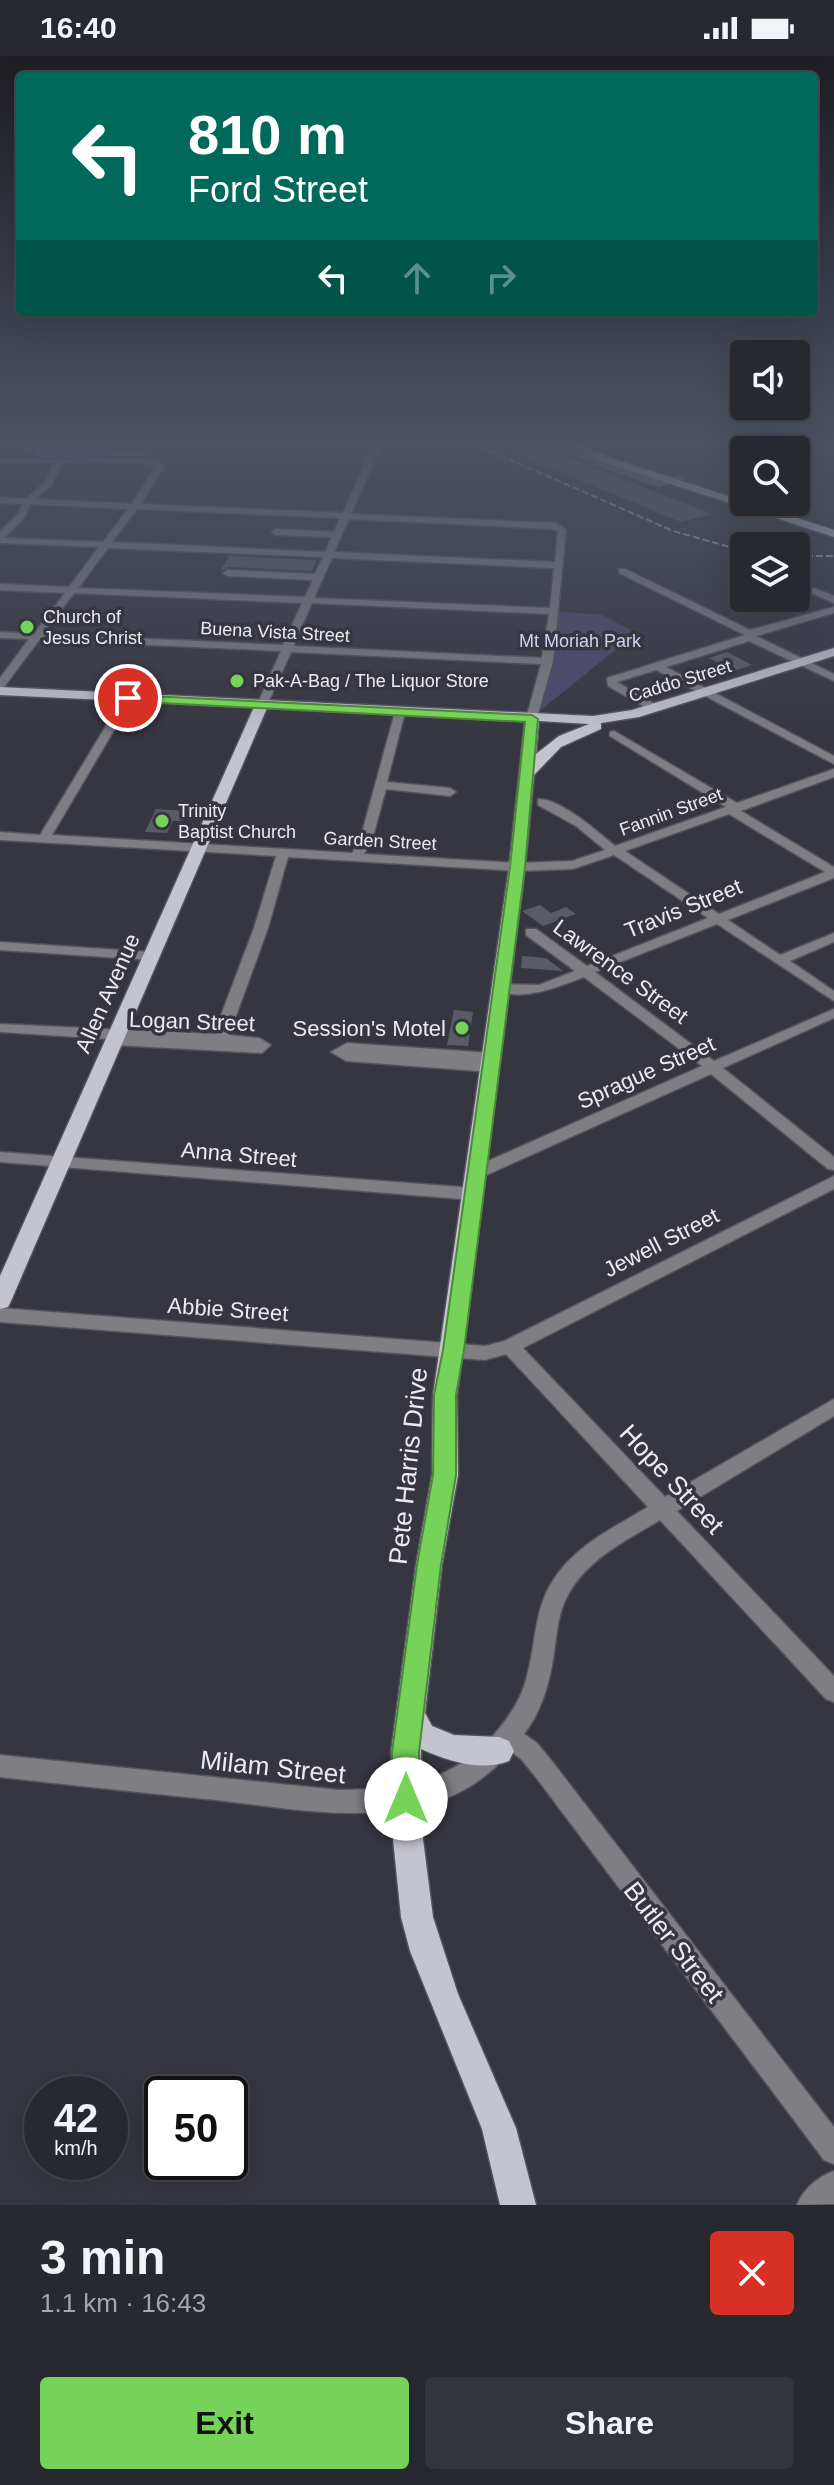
<!DOCTYPE html>
<meta charset="utf-8">
<style>
body{margin:0;font-family:Arial,sans-serif;background:#34343c;color:#f1f3f6;height:100vh;display:flex;flex-direction:column;font-size:30px;white-space:nowrap}
*{box-sizing:border-box;margin:0}
p{font-size:26px;color:#a5a6ab}
.icon{flex:none;width:44px;height:44px;fill:none;stroke:currentColor;stroke-width:2;stroke-linecap:round;stroke-linejoin:round}
.map{position:relative;height:2149px;overflow:hidden}
.drawer{display:flex;flex-direction:column;background:#282830;flex:1}
.drawer>*{flex:none}
.guide{position:absolute;left:16px;top:16px;width:802px;height:244px;border-radius:8px;box-shadow:0 8px 32px #0002,0 0 0 2px #44444c;background:#00695c;color:#fff;overflow:hidden}
.fabs{position:absolute;left:730px;top:284px;display:grid;gap:16px}
.fabs a{display:grid;place-items:center;width:80px;height:80px;border-radius:8px;background:#282830;box-shadow:0 8px 32px #0002,0 0 0 2px #44444c;font-size:40px}
.speed{position:absolute;left:24px;top:2020px;display:flex;gap:16px;font-size:40px;font-weight:700;text-align:center}
.speed>*{display:grid;place-content:center;width:104px;height:104px;border-radius:50%;background:#282830;box-shadow:0 8px 32px #0002,0 0 0 2px #44444c;line-height:1}
.speed small{font-size:20px;font-weight:400}
.speed .limit{border:4px solid #111;border-radius:12px;background:#fff;color:#111}
.pin{position:absolute;display:grid;place-items:center;width:68px;height:68px;color:#fff;margin:-34px;border:4px solid #fff;border-radius:50%;box-shadow:0 2px 8px #0007}
.me{position:absolute;width:88px;margin:-44px;rotate:0deg;stroke-linejoin:round;filter:drop-shadow(0 0 6px #0008)}
.turn{display:flex;align-items:center;gap:28px;height:168px;padding:0 40px;font-size:36px}
.turn .icon{width:104px;height:104px;stroke-width:2.5}
.turn b{display:block;font-size:56px;line-height:68px}
.lanes{display:flex;align-items:center;height:76px;padding:0 40px;background:#0003;justify-content:center;gap:40px;direction:ltr}
.lanes .off{opacity:.35}
.round{display:grid;place-items:center;flex:none;width:84px;height:84px;border-radius:8px;background:#34343c}
.overview{display:flex;align-items:center;justify-content:space-between;height:136px;padding:0 40px}
h1{font-size:48px;font-weight:700;line-height:60px}
.button{display:flex;gap:16px;margin-top:auto;padding:16px 40px}
.button a{flex:1;height:92px;border-radius:8px;background:#77d259;color:#111;font-size:32px;font-weight:700;line-height:92px;text-align:center}
.button a+a{background:#34343c;color:#f1f3f6}
.status{display:flex;justify-content:space-between;align-items:center;height:56px;padding:0 40px;background:#282830;direction:ltr}
.status svg{height:22px;fill:currentColor}
.map>svg:first-child{display:block}
.green{fill:#4d496c}
.water{fill:#817ab9}
.building{fill:#5b5b66}
.lines{fill:none;stroke-linecap:round;stroke-linejoin:round}
.minor-casing{stroke:#53535c;stroke-width:3}
.major-casing{stroke:#53535c;stroke-width:3}
.minor{fill:#7e7e83;fill-rule:evenodd}
.major{fill:#c4c4cf;fill-rule:evenodd}
.rail{stroke:#acabb3;stroke-width:2;stroke-dasharray:7 3;stroke-linecap:butt}
.route{fill:#77d259;stroke:#4d883a;stroke-width:2}
.poi-dot{fill:#77d259;stroke:#363640;stroke-width:3}
.labels{text-anchor:middle;stroke-width:7;stroke-linejoin:round;paint-order:stroke}
.far-poi-label{font-size:18px;fill:#ecebf2;stroke:#363640;text-anchor:start}
.far-street-label{font-size:18px;fill:#ecebf2;stroke:#363640}
.far-park-label{font-size:18px;fill:#d3d0f5;stroke:#363640}
.street-label{font-size:22px;fill:#ecebf2;stroke:#363640}
.poi-label{font-size:22px;fill:#ecebf2;stroke:#363640;text-anchor:end}
.near-street-label{font-size:26px;fill:#ecebf2;stroke:#363640}
</style>
<div class="status"><b>16:40</b><svg viewBox="0 0 49 12"><path d="M0 12V9h3v3zM5 12V6h3v6zM10 12V3h3v9zM15 12V0h3v12zM26 1h20v11H26zM47 4h2v5h-2z"/></svg></div>
<div class="map">
<svg width="834" height="2149" viewBox="0 0 834 2149">
<rect width="100%" height="100%" fill="#363640"/>
<path class="green" d="M554,555L602,559L636,577L541,654L536,651Z"/>
<path class="water" d="M0,387H154L128,392L120,387L110,390L121,396L163,400L47,401L35,400L34,395L0,390Z"/>
<path class="building" d="M489,387H539L572,403L712,458L681,466Z
M229,500L316,504L312,515L228,511L220,515Z
M727,596L752,609L734,615L709,602Z
M156,753L187,755L182,765H173L167,777L145,776Z
M540,849L551,857L566,851L576,858L543,870L522,855Z
M522,900L546,902L563,915L521,912Z
M454,954L473,956L468,990L447,989Z"/>
<g class="lines">
<defs>
<path id="minor" d="M374,387H382L351,458L556,467L566,474L553,605L536,665L526,663L541,608L291,596L267,649L262,652L257,649L281,595L39,584L4,631L0,632V622L29,583L0,582V576L34,578L65,537L0,534V528L69,531L99,491L0,487V476L18,458L22,448L0,447V441L26,443L45,426L54,407H0V403H148L164,410L141,448L343,457ZM62,407H147L155,411L132,448L35,443L52,429ZM30,448L128,453L103,486L4,482L25,461ZM137,453L340,462L334,476L276,473L272,476L276,479L332,481L325,496L112,486ZM349,463L554,473L558,475L555,506L334,496ZM108,492L323,501L315,518L228,514L223,517L228,520L313,524L305,541L78,532ZM332,502L554,512L550,552L314,542ZM74,537L302,547L283,589L43,578ZM312,547L549,558L542,602L293,590Z
M553,387H563L594,402L662,426L679,420L683,422L659,431L588,406Z
M619,513H625L750,574L834,551V557L756,580L834,618V625L749,585L666,611L834,700V708L656,614L617,626L658,650V654H650L608,630L607,622L745,579L619,517Z
M814,532L834,540V547L811,537L809,535Z
M128,639L133,642L52,779L352,797L360,784L395,656L400,653L405,656L387,726L450,732L456,736L450,740L386,733L372,784L364,798L517,807L572,805L605,794L576,770L538,749V743C560,742 598,776 615,790L726,751L610,680V676L614,675L737,747L834,713V721L741,755L834,811V822L728,864L780,899L834,877V886L790,905L834,935V945L717,868L595,916L714,1005L834,953V962L723,1012L834,1101V1114L828,1113L711,1018L482,1121H470L468,1117L470,1113L702,1010L584,921C561,930 517,948 495,932L502,928L539,929L575,915L526,879V873H536L587,910L708,862L614,799L573,813L517,815L288,801L268,872L229,979L259,982L271,989L262,997L114,989L109,988L108,983L0,976V968L214,978L254,872L276,800L0,784V776L40,779L123,642ZM729,758L825,816L719,858L625,795Z
M0,886L151,896L158,900L151,904L0,894Z
M347,987L492,997L500,1002L492,1007L499,1011L491,1016L346,1005L331,996Z
M0,1096L474,1132L482,1138L474,1144L0,1106Z
M834,1120V1133L523,1292L665,1441L834,1343V1360L677,1455L834,1620V1646L826,1643L660,1464C627,1484 589,1502 569,1537C558,1555 557,1577 554,1597C550,1625 542,1655 524,1678L537,1687L551,1704L834,2071V2108L824,2104L535,1720L521,1703L510,1695C438,1786 305,1753 206,1743C137,1736 69,1729 0,1721V1699L339,1734C404,1733 454,1727 498,1674C512,1657 522,1641 527,1620C536,1588 534,1555 552,1526C574,1490 613,1472 648,1451L506,1298L485,1304L0,1266V1252L485,1290L504,1285Z
M834,2115V2148L797,2149C803,2133 818,2121 834,2115Z"/>
<path id="major" d="M566,387H578L611,402L834,474V481L603,406Z
M834,592V600L639,661L601,667V673L561,691L534,719L525,811L457,1339L458,1419L442,1509L425,1657L432,1670L454,1679L499,1681L509,1685L514,1695L509,1705C481,1716 448,1705 421,1693V1696L423,1783L433,1861L458,1938L516,2072L536,2149H500L482,2073L410,1895L401,1861L393,1783L391,1696L416,1509L432,1419L433,1339L509,811L525,665L267,652L11,1245L8,1251L0,1253V1220L254,651L0,639V631L593,660L632,654ZM539,665L589,668L559,680L536,698Z"/>
</defs>
<use href="#minor" class="minor-casing"/>
<use href="#major" class="major-casing"/>
<use href="#minor" class="minor"/>
<use href="#major" class="major"/>
<path class="rail" d="M472,387L673,475L744,495
M796,500H834"/>
</g>
<linearGradient id="sky" x2="0" y2="1"><stop stop-color="#1e1e23"/><stop offset="0.56" stop-color="#4c5264"/><stop offset="1" stop-color="#4c5264" stop-opacity="0"/></linearGradient>
<rect width="834" height="688" fill="url(#sky)"/>
<path class="route" d="M128,639L532,659L538,663L525,811L464,1294L456,1339V1419L441,1509L419,1696L420,1743L416,1752L406,1756L396,1752L392,1743V1696L417,1509L433,1419L434,1339L443,1294L510,811L525,666L123,645V640Z"/>
<g class="poi-dot">
<circle cx="27" cy="571" r="8"/>
<circle cx="237" cy="625" r="8"/>
<circle cx="162" cy="765" r="8"/>
<circle cx="462" cy="972" r="8"/>
</g>
<g class="labels">
<g class="far-poi-label">
<text x="43" y="567">Church of<tspan x="43" dy="21">Jesus Christ</tspan></text>
<text x="253" y="631">Pak-A-Bag / The Liquor Store</text>
<text x="178" y="761">Trinity<tspan x="178" dy="21">Baptist Church</tspan></text>
</g>
<g class="far-street-label">
<text transform="translate(275 576) rotate(3)" y="6">Buena Vista Street</text>
<text transform="translate(680 625) rotate(-17)" y="6">Caddo Street</text>
<text transform="translate(671 756) rotate(-20)" y="6">Fannin Street</text>
<text transform="translate(380 785) rotate(3)" y="6">Garden Street</text>
</g>
<g class="far-park-label">
<text x="580" y="591">Mt Moriah Park</text>
</g>
<g class="street-label">
<text transform="translate(683 852) rotate(-22)" y="8">Travis Street</text>
<text transform="translate(621 915) rotate(36)" y="8">Lawrence Street</text>
<text transform="translate(107 937) rotate(-66)" y="8">Allen Avenue</text>
<text transform="translate(192 965) rotate(2)" y="8">Logan Street</text>
<text transform="translate(646 1016) rotate(-24)" y="8">Sprague Street</text>
<text transform="translate(239 1098) rotate(5)" y="8">Anna Street</text>
<text transform="translate(661 1186) rotate(-27)" y="8">Jewell Street</text>
<text transform="translate(228 1253) rotate(4)" y="8">Abbie Street</text>
</g>
<g class="poi-label">
<text x="446" y="980">Session's Motel</text>
</g>
<g class="near-street-label">
<text transform="translate(408 1410) rotate(-84)" y="9">Pete Harris Drive</text>
<text transform="translate(672 1423) rotate(47)" y="9">Hope Street</text>
<text transform="translate(273 1711) rotate(6)" y="9">Milam Street</text>
<text transform="translate(674 1886) rotate(52)" y="9">Butler Street</text>
</g>
</g>
</svg>
<div class="fabs">
<a><svg class="icon" aria-label="sound" viewBox="0 0 24 24"><path d="M4 9h4l5-4v14l-5-4H4zM17 9q2 3 0 6"/></svg></a>
<a><svg class="icon" aria-label="search" viewBox="0 0 24 24"><circle cx="10" cy="10" r="6"/><path d="M15 15l6 6"/></svg></a>
<a><svg class="icon" aria-label="layers" viewBox="0 0 24 24"><path d="M12 4l9 5-9 5-9-5zM3 14l9 5 9-5"/></svg></a>
</div>
<div class="speed"><div>42<small>km/h</small></div><div class="limit">50</div></div>
<div class="pin" style="left:128px;top:642px;background:#d93025"><svg class="icon" aria-label="arrive" viewBox="0 0 24 24"><path d="M6 21V4h12l-3 4 3 4H6"/></svg></div>
<svg class="me" style="left:406px;top:1743px" viewBox="-20 -20 40 40"><circle r="19" fill="#fff"/><path d="M0-13L10 11 0 6-10 11z" fill="#77d259"/></svg>
<div class="guide">
<div class="turn"><svg class="icon" aria-label="left" viewBox="0 0 24 24"><path d="M17 20v-9H6M10 6l-5 5 5 5"/></svg><div><b>810 m</b>Ford Street</div></div>
<div class="lanes"><svg class="icon" aria-label="left" viewBox="0 0 24 24"><path d="M17 20v-9H6M10 6l-5 5 5 5"/></svg><svg class="icon off" aria-label="ahead" viewBox="0 0 24 24"><path d="M12 20V5M6 11l6-6 6 6"/></svg><svg class="icon off" aria-label="right" viewBox="0 0 24 24"><path d="M7 20v-9h11M14 6l5 5-5 5"/></svg></div>
</div>
</div>
<section class="drawer">
<div class="overview"><div><h1>3 min</h1><p>1.1 km · 16:43</p></div><a class="round" style="background:#d93025;color:#fff"><svg class="icon" aria-label="close" viewBox="0 0 24 24"><path d="M6 6l12 12M18 6L6 18"/></svg></a></div>
<div class="button"><a>Exit</a><a>Share</a></div>
</section>
